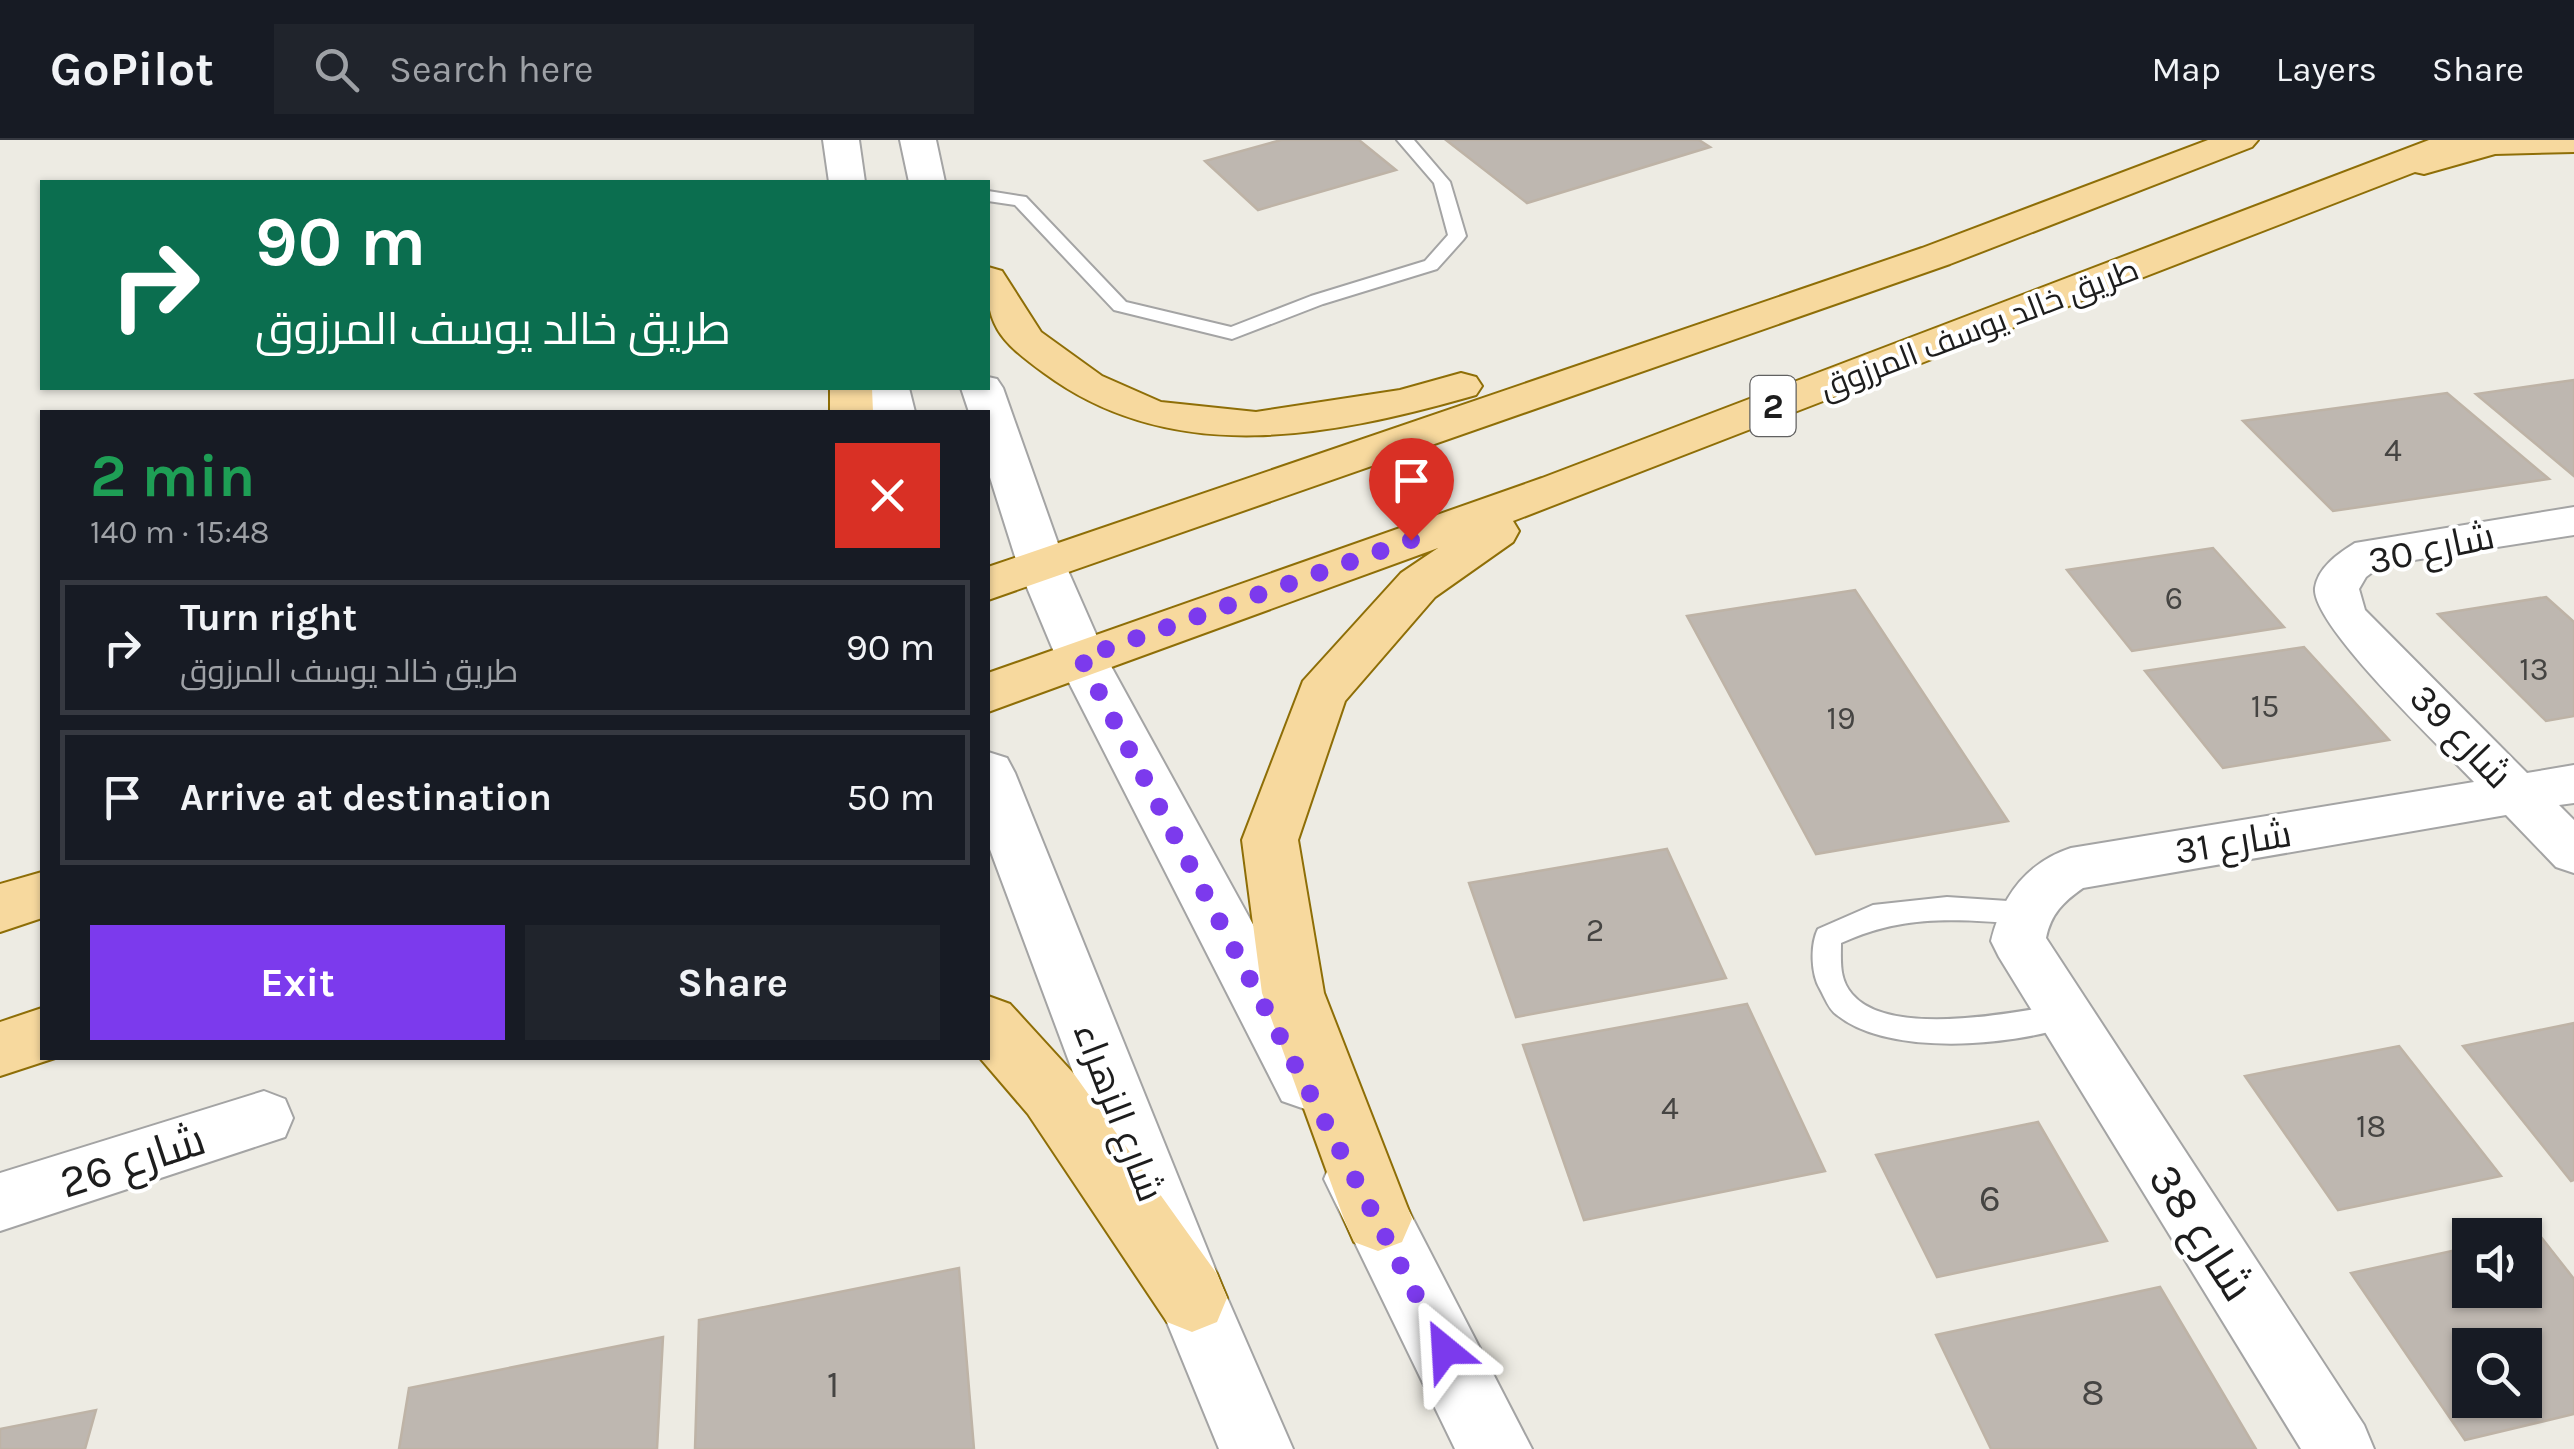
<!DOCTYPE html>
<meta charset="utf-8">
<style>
body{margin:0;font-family:Karla,Cairo,sans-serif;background:#20242c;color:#f1f3f6;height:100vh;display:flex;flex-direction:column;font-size:38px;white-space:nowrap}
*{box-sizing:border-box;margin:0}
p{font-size:32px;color:#9ea1a6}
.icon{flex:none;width:55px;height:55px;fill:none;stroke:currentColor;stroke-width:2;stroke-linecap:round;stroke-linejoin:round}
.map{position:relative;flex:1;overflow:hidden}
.sheet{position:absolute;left:40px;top:270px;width:950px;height:650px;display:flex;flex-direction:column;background:#171b24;border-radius:0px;box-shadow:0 2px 8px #0004}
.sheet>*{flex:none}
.top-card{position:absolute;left:40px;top:40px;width:950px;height:210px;border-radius:0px;box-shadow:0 2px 8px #0004;background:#0b6e4f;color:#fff;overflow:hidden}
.fabs{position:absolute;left:2452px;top:1078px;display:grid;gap:20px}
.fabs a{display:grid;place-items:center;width:90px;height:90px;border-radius:0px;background:#171b24;box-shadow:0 2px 8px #0004;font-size:50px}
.pin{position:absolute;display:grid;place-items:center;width:85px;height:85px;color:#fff;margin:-102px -42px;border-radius:50% 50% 50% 0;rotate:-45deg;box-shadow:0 0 10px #0007}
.pin .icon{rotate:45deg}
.me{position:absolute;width:110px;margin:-55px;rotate:333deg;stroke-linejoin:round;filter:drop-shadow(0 0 8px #0008)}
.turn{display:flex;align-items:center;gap:35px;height:210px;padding:0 50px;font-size:45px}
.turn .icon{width:130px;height:130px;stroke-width:2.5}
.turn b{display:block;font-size:70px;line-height:85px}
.round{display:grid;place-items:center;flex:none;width:105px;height:105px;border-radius:0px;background:#20242c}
.head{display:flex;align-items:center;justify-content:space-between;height:170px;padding:0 50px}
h1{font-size:60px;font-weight:700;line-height:75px;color:#1e9e55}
.primary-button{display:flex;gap:20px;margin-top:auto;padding:20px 50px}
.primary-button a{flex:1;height:115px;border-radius:0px;background:#7c3aed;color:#fff;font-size:40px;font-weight:700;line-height:115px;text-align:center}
.primary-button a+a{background:#20242c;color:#f1f3f6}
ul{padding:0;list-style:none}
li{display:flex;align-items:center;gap:30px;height:135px;margin:0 20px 15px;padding:0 30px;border:5px solid #363941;border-radius:0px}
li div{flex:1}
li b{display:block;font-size:38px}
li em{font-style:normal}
header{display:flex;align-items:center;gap:60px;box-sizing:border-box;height:140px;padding:0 50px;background:#171b24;border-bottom:2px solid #363941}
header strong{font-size:48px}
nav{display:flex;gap:55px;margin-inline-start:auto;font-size:35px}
.search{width:700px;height:90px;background:#20242c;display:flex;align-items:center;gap:25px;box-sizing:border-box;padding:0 35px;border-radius:0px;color:#9ea1a6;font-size:38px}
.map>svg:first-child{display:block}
.building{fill:#beb7b0;stroke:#beb3a6;stroke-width:2.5;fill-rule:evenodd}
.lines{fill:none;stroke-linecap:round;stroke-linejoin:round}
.service-casing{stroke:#a4a4a4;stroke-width:4}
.minor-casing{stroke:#a4a4a4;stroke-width:4}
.tertiary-casing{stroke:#a4a4a4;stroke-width:4}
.primary-casing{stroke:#8e6e07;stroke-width:4}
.service{fill:#fff;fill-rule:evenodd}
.minor{fill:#fff;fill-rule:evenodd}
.tertiary{fill:#fff;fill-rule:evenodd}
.primary{fill:#f7d99e;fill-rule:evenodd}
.route{stroke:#7c3aed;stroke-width:18;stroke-dasharray:0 32.4}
.labels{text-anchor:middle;stroke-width:8;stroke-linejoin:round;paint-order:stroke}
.far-street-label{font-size:32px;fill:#1d1d1d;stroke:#fff}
.number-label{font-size:32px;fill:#454442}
.shield{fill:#fff;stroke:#616161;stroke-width:2.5}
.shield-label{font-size:35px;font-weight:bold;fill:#1d1d1d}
.street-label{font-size:38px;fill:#1d1d1d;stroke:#fff}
.near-number-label{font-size:38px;fill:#454442}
.near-street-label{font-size:45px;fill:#1d1d1d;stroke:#fff}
</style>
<header>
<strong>GoPilot</strong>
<div class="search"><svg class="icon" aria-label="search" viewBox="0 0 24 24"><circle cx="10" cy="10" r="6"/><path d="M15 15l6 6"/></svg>Search here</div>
<nav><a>Map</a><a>Layers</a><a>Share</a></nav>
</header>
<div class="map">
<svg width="2574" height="1309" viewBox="0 0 2574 1309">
<rect width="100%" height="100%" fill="#edebe3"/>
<path class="building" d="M1281,0H1359L1396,30L1258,70L1205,21Z
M1446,0H1699L1710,7L1527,63Z
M2574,240V336L2476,254Z
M2447,253L2549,339L2333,371L2243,281Z
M2213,408L2284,487L2132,511L2067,430Z
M1855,450L2008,681L1816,714L1687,476Z
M2546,457L2574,482V576L2546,581L2438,474Z
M2304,507L2389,600L2223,628L2145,531Z
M1667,709L1726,838L1516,877L1469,743Z
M1747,864L1825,1031L1584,1080L1523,905Z
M2574,883V1040L2571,1041L2463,906Z
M2399,906L2501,1036L2338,1070L2245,936Z
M2038,982L2107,1101L1937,1137L1876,1015Z
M2537,1092L2574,1139V1274L2465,1300L2351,1133L2470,1107V1150H2525V1095ZM2470,1205H2525V1260H2470Z
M959,1128L974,1309H695L699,1180Z
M2160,1147L2256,1309H1991L1936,1195Z
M663,1197L657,1309H399L409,1248Z
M96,1270L85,1309H0V1289Z"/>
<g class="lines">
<defs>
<path id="service" d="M1397,0H1414L1450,42L1466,96L1463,100L1437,129L1323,164L1232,199L1114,170L1015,65L988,61V51L1026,57L1126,162L1231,187L1311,156L1425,121L1448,95L1434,43Z
M1947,757L2023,762L2032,765L2036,773L2032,781L2023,784C1956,779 1904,774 1841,803C1841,822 1839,839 1852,854C1889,898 2013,873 2063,864L2073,867L2077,876L2073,885C2013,906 1889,917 1837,875C1829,870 1825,858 1820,849C1811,834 1810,805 1818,789L1873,765Z"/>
<path id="minor" d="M2574,367V395L2382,425L2366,437L2359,449L2365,470L2527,633L2574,625V663L2559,665L2574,680V733L2556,727L2506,675L2083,748C2063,762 2051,774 2046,798L2364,1285L2374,1309H2301L1999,817L1991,801C2002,756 2026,723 2071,708L2474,642C2444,610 2311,485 2315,448C2318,427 2339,413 2355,403Z
M264,951L285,959L293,978L285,997L0,1091V1033Z"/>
<path id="tertiary" d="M823,0H859L865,42H829Z
M900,0H936L945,42H909Z
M988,237L997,239L1003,248L1066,426L1106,517L1328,921L1337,941L1328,961L1305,969L1282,961L1056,517L1018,426L988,331V272H969L961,248H988Z
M867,248H909L915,272H872Z
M988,612L1007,618L1015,633L1222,1146L1293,1309H1219L1157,1158L988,704Z
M1357,1008L1381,1017L1532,1309H1455L1324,1039L1333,1017Z"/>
<path id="primary" d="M2208,0H2258L2252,7L1950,124L988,460V427L1922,108Z
M2429,0H2574V12L2495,14L2424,34L2415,32L1513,381L1519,391L1513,402L1435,457L1345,561L1298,700L1324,853L1412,1079L1402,1102L1378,1111L1354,1102L1344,1079L1262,853L1242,700L1303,541L1401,433L1438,408L988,572V533L1542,338Z
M988,127L1002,131L1041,192L1102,236L1161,262L1256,272L1400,250L1461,233L1476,237L1482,246L1476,255C1332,296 1174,329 1044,233C999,200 984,185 988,127Z
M830,248H872L873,272H830Z
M42,732V778L0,792V744Z
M988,856L1010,864L1074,934L1217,1134L1227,1158L1217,1182L1192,1192L1167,1182L1028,974L980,918H988Z
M42,868V918H55L0,936V882Z"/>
</defs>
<use href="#service" class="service-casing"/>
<use href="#minor" class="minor-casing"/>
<use href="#tertiary" class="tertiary-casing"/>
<use href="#primary" class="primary-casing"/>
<use href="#service" class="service"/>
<use href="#minor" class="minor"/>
<use href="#tertiary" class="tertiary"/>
<use href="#primary" class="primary"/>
</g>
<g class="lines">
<path class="route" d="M1411,400L1081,518L1445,1210"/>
</g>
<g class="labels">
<g class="far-street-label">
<text transform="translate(1979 188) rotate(-21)" y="11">طريق خالد يوسف المرزوق</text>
</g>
<g class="number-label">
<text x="2393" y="321">4</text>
<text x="2174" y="469">6</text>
<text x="2534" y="540">13</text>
<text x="2265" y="577">15</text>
<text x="1841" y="589">19</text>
<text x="1595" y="801">2</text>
<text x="1670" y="979">4</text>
<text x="2371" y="997">18</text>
</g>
<rect class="shield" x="1750.5" y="236" width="45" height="60" rx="8"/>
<g class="shield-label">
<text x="1773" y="278">2</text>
</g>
<g class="street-label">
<text transform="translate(2431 408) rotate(-12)" y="13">شارع 30</text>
<text transform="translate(2461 596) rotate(46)" y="13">شارع 39</text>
<text transform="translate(2233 702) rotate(-9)" y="13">شارع 31</text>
<text transform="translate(1119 972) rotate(69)" y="13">شارع الزهراء</text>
</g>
<g class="near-number-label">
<text x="1990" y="1071">6</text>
<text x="833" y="1257">1</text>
<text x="2093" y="1265">8</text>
</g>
<g class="near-street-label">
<text transform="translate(132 1020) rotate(-18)" y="16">شارع 26</text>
<text transform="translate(2202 1092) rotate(57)" y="16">شارع 38</text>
</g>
</g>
</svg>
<div class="fabs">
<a><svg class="icon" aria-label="sound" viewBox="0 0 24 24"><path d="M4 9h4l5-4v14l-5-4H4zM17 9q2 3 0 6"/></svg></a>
<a><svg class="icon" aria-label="search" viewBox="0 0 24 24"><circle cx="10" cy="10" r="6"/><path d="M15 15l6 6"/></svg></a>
</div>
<div class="pin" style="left:1411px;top:400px;background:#d93025"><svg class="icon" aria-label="arrive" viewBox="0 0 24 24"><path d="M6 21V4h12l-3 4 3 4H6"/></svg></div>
<svg class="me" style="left:1445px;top:1210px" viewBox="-20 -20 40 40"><path d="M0-17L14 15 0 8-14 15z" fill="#7c3aed" stroke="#fff" stroke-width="4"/></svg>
<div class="top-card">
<div class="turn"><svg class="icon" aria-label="right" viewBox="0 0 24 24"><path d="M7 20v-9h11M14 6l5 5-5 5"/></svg><div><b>90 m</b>طريق خالد يوسف المرزوق</div></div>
</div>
<section class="sheet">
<div class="head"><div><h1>2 min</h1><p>140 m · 15:48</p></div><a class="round" style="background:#d93025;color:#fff"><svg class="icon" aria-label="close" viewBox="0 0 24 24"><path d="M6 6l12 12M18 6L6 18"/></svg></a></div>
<ul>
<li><svg class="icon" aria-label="right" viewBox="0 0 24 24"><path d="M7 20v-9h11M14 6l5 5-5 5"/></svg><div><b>Turn right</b><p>طريق خالد يوسف المرزوق</p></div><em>90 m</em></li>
<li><svg class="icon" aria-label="arrive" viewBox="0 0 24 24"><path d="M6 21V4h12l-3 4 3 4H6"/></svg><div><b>Arrive at destination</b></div><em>50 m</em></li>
</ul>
<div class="primary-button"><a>Exit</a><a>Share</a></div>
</section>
</div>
